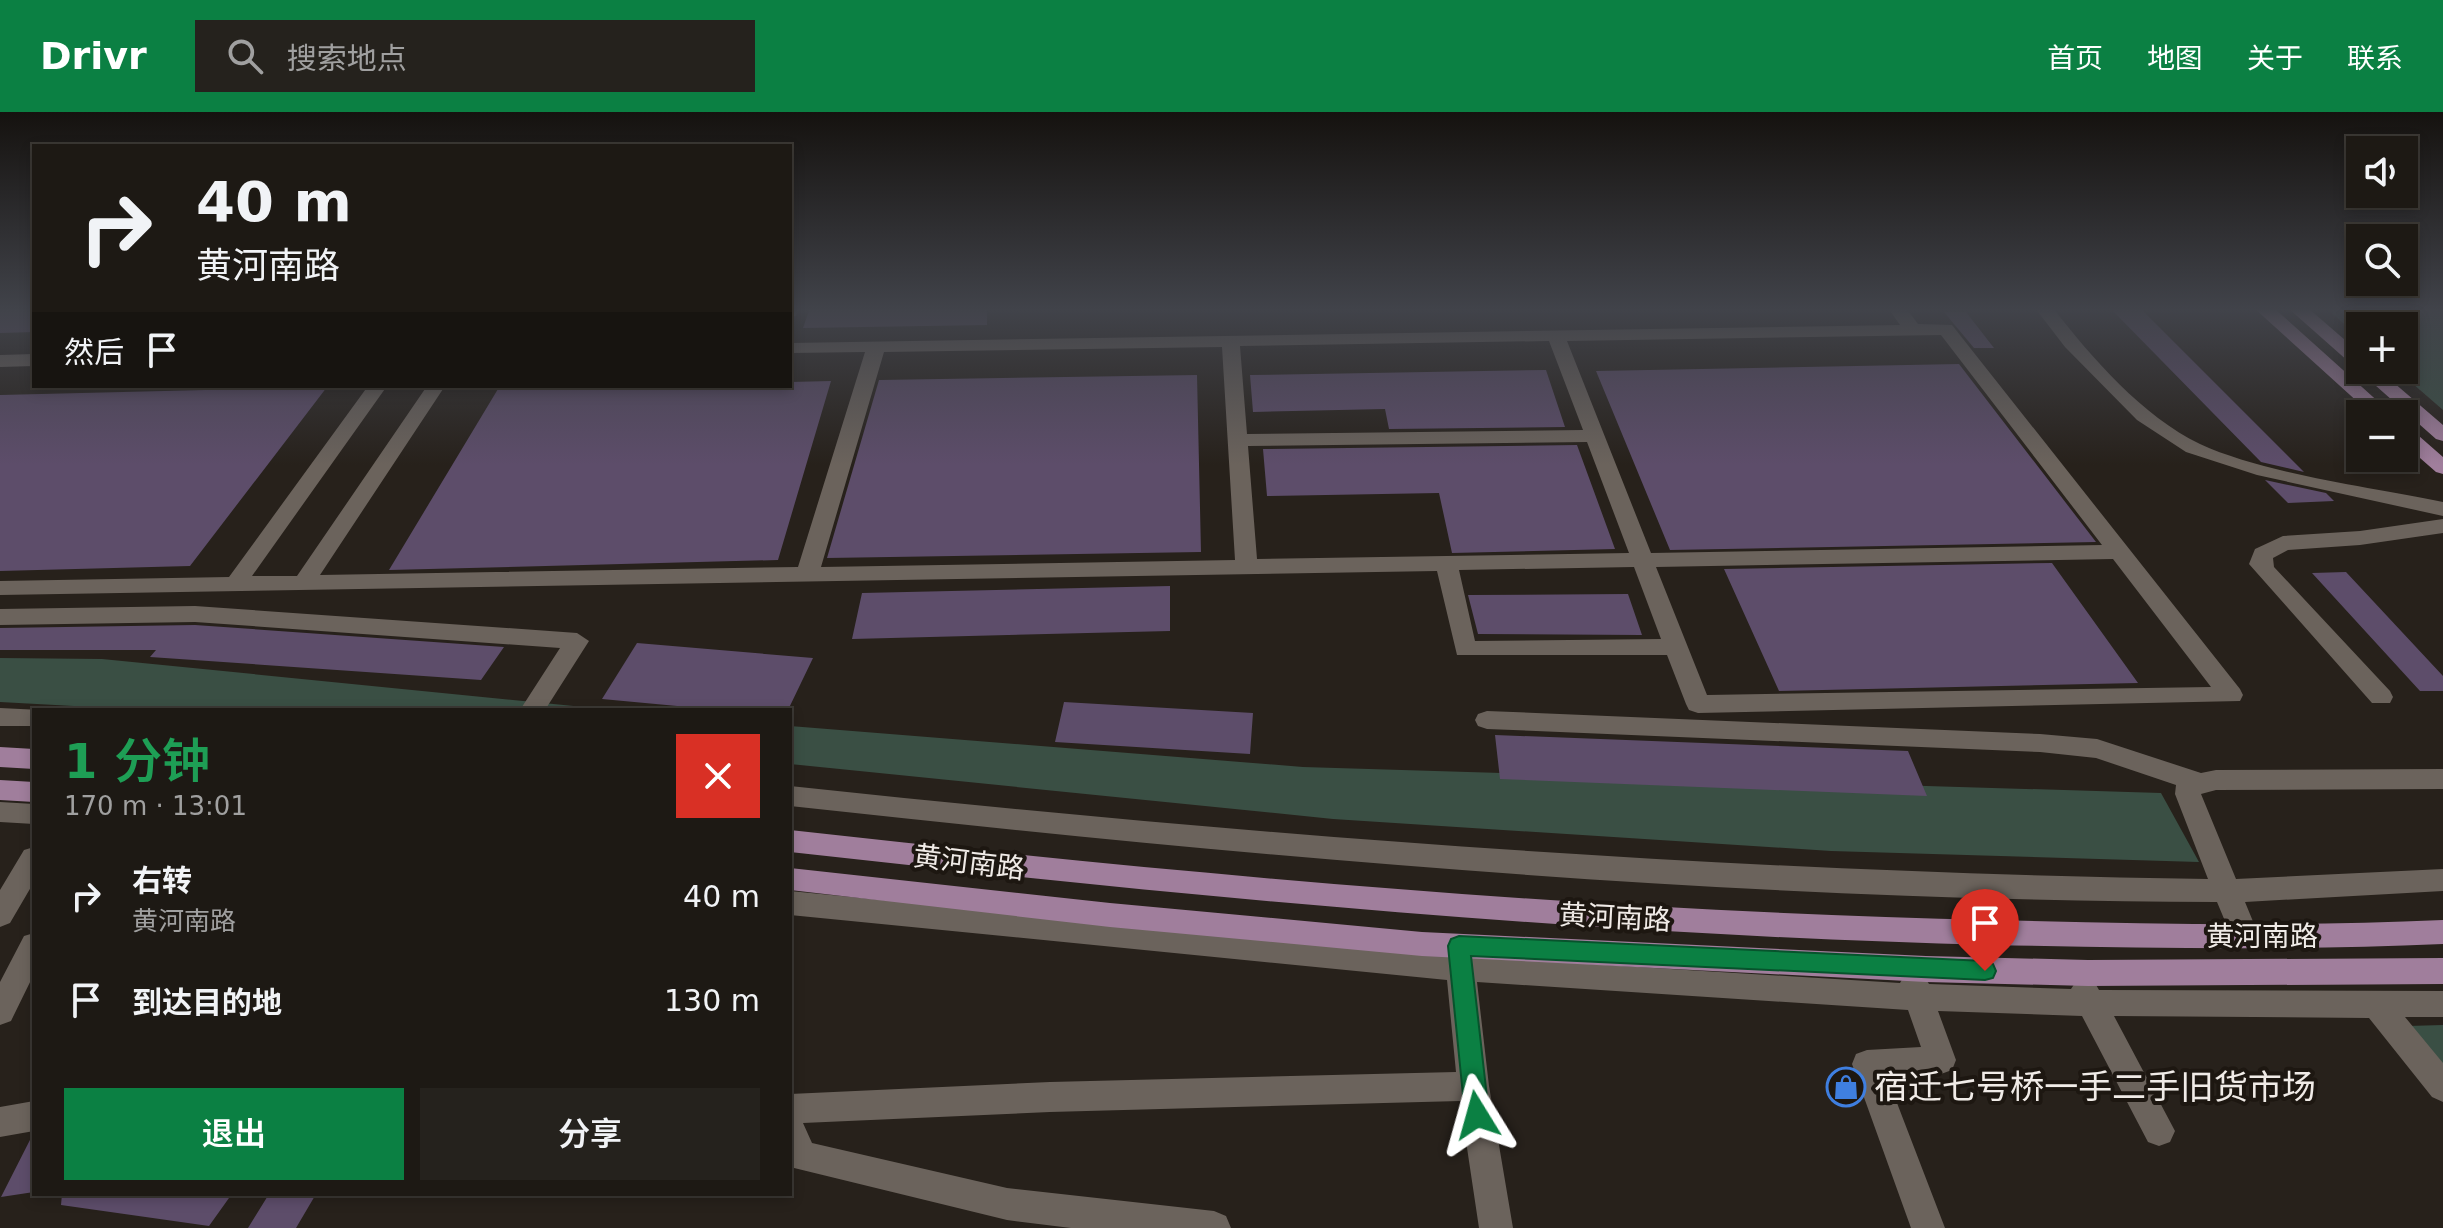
<!DOCTYPE html>
<html lang="zh">
<meta charset="utf-8">
<style>
body{margin:0;font-family:"DejaVu Sans","Noto Sans SC",sans-serif;background:#25221d;color:#f1f3f6;height:100vh;display:flex;flex-direction:column;font-size:30px;white-space:nowrap}
*{box-sizing:border-box;margin:0}
p{font-size:26px;color:#a0a0a0}
.icon{flex:none;width:44px;height:44px;fill:none;stroke:currentColor;stroke-width:2;stroke-linecap:round;stroke-linejoin:round}
.map{position:relative;flex:1;overflow:hidden}
.sheet{position:absolute;left:32px;top:596px;width:760px;height:488px;display:flex;flex-direction:column;background:#1d1914;border-radius:0px;box-shadow:0 4px 12px #0003,0 0 0 2px #3b3834}
.sheet>*{flex:none}
.guide{position:absolute;left:32px;top:32px;width:760px;height:244px;border-radius:0px;box-shadow:0 4px 12px #0003,0 0 0 2px #3b3834;background:#1d1914;color:#f1f3f6;overflow:hidden}
.controls{position:absolute;left:2346px;top:24px;display:grid;gap:16px}
.controls a{display:grid;place-items:center;width:72px;height:72px;border-radius:0px;background:#1d1914;box-shadow:0 4px 12px #0003,0 0 0 2px #3b3834;font-size:40px}
.pin{position:absolute;display:grid;place-items:center;width:68px;height:68px;color:#fff;margin:-82px -34px;border-radius:50% 50% 50% 0;rotate:-45deg;box-shadow:0 0 8px #0007}
.pin .icon{rotate:45deg}
.me{position:absolute;width:88px;margin:-44px;rotate:352deg;stroke-linejoin:round;filter:drop-shadow(0 0 6px #0008)}
.turn{display:flex;align-items:center;gap:28px;height:168px;padding:0 32px;font-size:36px}
.turn .icon{width:104px;height:104px;stroke-width:2.5}
.turn b{display:block;font-size:56px;line-height:68px}
.then{display:flex;align-items:center;height:76px;padding:0 32px;background:#0003;gap:16px;font-size:30px}
.round{display:grid;place-items:center;flex:none;width:84px;height:84px;border-radius:0px;background:#25221d}
.headline{display:flex;align-items:center;justify-content:space-between;height:136px;padding:0 32px}
h1{font-size:48px;font-weight:600;line-height:60px;color:#1e9e55}
.button{display:flex;gap:16px;margin-top:auto;padding:16px 32px}
.button a{flex:1;height:92px;border-radius:0px;background:#0b8043;color:#fff;font-size:32px;font-weight:600;line-height:92px;text-align:center}
.button a+a{background:#25221d;color:#f1f3f6}
ul{padding:0;list-style:none}
li{display:flex;align-items:center;gap:24px;height:104px;padding:0 32px}
li div{flex:1}
li b{display:block;font-size:30px}
li em{font-style:normal}
header{display:flex;align-items:center;gap:48px;box-sizing:border-box;height:112px;padding:0 40px;background:#0b8043;color:#fff}
header strong{font-size:38px}
nav{display:flex;gap:44px;margin-inline-start:auto;font-size:28px}
.search{width:560px;height:72px;background:#25221d;display:flex;align-items:center;gap:20px;box-sizing:border-box;padding:0 28px;border-radius:0px;color:#a0a0a0;font-size:30px}
.map>svg:first-child{display:block}
.green{fill:#3a4f44}
.building{fill:#5d4d6a}
.lines{fill:none;stroke-linecap:round;stroke-linejoin:round}
.minor{fill:#6b635c;fill-rule:evenodd}
.major{fill:#a07e9c;fill-rule:evenodd}
.route{fill:#0b8043;stroke:#07532c;stroke-width:2}
.labels{text-anchor:middle;stroke-width:8;stroke-linejoin:round;paint-order:stroke}
.street-label{font-size:28px;fill:#f0ebe7;stroke:#1d1711}
.near-poi-label{font-size:34px;fill:#f0ebe7;stroke:#1d1711;text-anchor:start}
</style>
<header>
<strong>Drivr</strong>
<div class="search"><svg class="icon" aria-label="search" viewBox="0 0 24 24"><circle cx="10" cy="10" r="6"/><path d="M15 15l6 6"/></svg>搜索地点</div>
<nav><a>首页</a><a>地图</a><a>关于</a><a>联系</a></nav>
</header>
<div class="map">
<svg width="2443" height="1116" viewBox="0 0 2443 1116">
<rect width="100%" height="100%" fill="#27211b"/>
<path class="green" d="M2326,196H2443V298L2397,258H2404V214H2360V226Z
M0,546L102,547L614,598H147L0,590Z
M790,614L1303,655L2161,681L2199,750L1831,739L1333,707L790,652Z
M2443,913V960L2407,914Z"/>
<path class="building" d="M0,196H34V220L0,221Z
M810,196H987V213L803,216Z
M2110,196H2140L2304,360L2261,350Z
M1944,200H1966L1994,236H1974Z
M1959,252L2096,430L1670,438L1596,259Z
M1546,258L1565,315L1389,317L1385,297L1253,300L1250,263Z
M1197,263L1201,440L827,446L879,268Z
M831,269L778,448L389,458L498,277L790,274V270Z
M327,275L190,454L0,459V283Z
M1577,333L1615,437L1452,441L1439,381L1267,384L1263,337Z
M2265,368L2326,381L2334,389L2288,391Z
M2052,451L2138,571L1779,579L1724,457Z
M2346,460L2443,564V579H2420L2312,461Z
M1170,474V519L852,527L862,481Z
M1628,482L1642,523L1478,522L1468,483Z
M195,513L504,535L481,568L150,545L156,538H0V516Z
M637,531L813,546L788,598H720L602,587Z
M1064,590L1253,601L1250,642L1055,630Z
M1495,623L1908,639L1927,684L1500,667Z
M33,1022L34,1080L1,1085Z
M62,1082H204L229,1086L209,1114L61,1093Z
M269,1082H316L296,1116H248Z"/>
<g class="lines">
<path class="minor" d="M790,196H800L796,204L790,205Z
M1888,196H1906L1918,212L1952,213L2240,577L2243,583L2240,589L1698,601L1689,598L1686,592L1667,543H1457L1437,459L0,483V469L229,465L368,274H387L252,464H297L427,274H445L320,463L798,455L865,240L790,241V231L1900,213ZM1941,223L2102,433L1651,441L1567,229ZM1549,229L1583,318L1247,322L1240,234ZM1222,235L1235,448L821,455L884,240ZM1587,330L1629,441L1257,447L1248,334ZM2113,447L2211,575L1707,583L1656,455ZM1634,455L1661,527L1475,529L1459,458Z
M2035,196H2053C2092,246 2142,304 2200,332C2265,362 2371,375 2443,390V404L2257,363L2186,340L2137,308L2065,235Z
M34,242V254L0,255V243Z
M2443,407V421L2360,433L2288,438L2273,446L2274,455L2390,579L2393,585L2390,591H2372L2249,452L2255,437L2283,424L2360,419Z
M195,494L577,521L589,529L545,598H520L560,536L195,510L0,513V497Z
M0,596L41,598H34V614H0Z
M1487,599L2040,622L2097,627L2201,661L2216,658L2443,657V677L2216,678L2201,682L2236,767L2443,757V779L2245,790L2259,824L2255,833L2245,836L2235,833L2217,790C1740,789 1264,746 790,694V674C1264,725 1732,760 2208,767L2175,682L2176,673L2096,646L2040,640L1487,617L1478,614L1475,608L1478,602Z
M0,690L34,692V712L0,710Z
M34,735V770L10,811L0,815V778L24,738Z
M790,779L1445,843L1449,832L1459,829L1469,832L1474,845L1900,871L1904,864L1914,860L1924,864L1929,872L2071,877L2075,871L2085,867L2095,871L2099,878L2443,879V905H2405L2443,951V990L2432,985L2369,906L2114,904L2175,1019L2170,1030L2159,1034L2148,1030L2082,904L1938,899L1956,948L1952,958L1941,962L1887,965L1945,1116H1911L1852,952L1856,942L1867,938L1921,935L1908,898L1477,870L1489,974L1513,1116H1479L1460,989L1050,1000L803,1011L812,1031L1007,1076L1214,1099L1226,1104L1231,1116H1071L1007,1108L790,1055V982L1050,970L1456,960L1447,868L790,803Z
M34,821V862L11,909L0,913V870L24,824Z
M34,989V1019L0,1025V995Z"/>
<path class="major" d="M2254,196H2274L2392,302H2371Z
M2288,196H2308L2360,241V258H2379L2443,313V329L2436,327Z
M2404,315L2411,317L2443,345V362L2436,360L2404,332Z
M0,635L34,637V657L0,655Z
M0,668L34,670V690L0,688Z
M790,718C1190,763 1591,799 1993,808C2143,812 2293,815 2443,808V832C2293,839 2143,836 1993,833C1591,823 1190,785 790,740Z
M790,756L1110,791L1422,820L1926,844L2088,848L2443,846V872L2088,874L1926,870L1422,844L1110,815L790,778Z"/>
</g>
<linearGradient id="sky" x2="0" y2="1"><stop stop-color="#15120f"/><stop offset="0.56" stop-color="#41434a"/><stop offset="1" stop-color="#41434a" stop-opacity="0"/></linearGradient>
<rect width="2443" height="353" fill="url(#sky)"/>
<path class="route" d="M1459,824L1985,849L1993,852L1996,859L1993,866L1985,868L1471,844L1489,1003L1486,1011L1477,1014L1469,1011L1465,1003L1448,834L1451,827Z"/>
<defs>
<symbol id="shop-ring" viewBox="-11 -11 22 22"><circle r="9.5" fill="#1d1711" stroke="#3f7fe0" stroke-width="1.5"/><path d="M-5-2.5h2.3a2.7 3.5 0 0 1 5.4 0H5L5.5 6h-11ZM-1.5-2.5h3a1.5 2.3 0 0 0-3 0Z" fill="#3f7fe0"/></symbol>
</defs>
<g fill-rule="evenodd">
<use href="#shop-ring" x="1824" y="953" width="44" height="44"/>
</g>
<g class="labels">
<g class="street-label">
<text transform="translate(969 750) rotate(7)" y="10">黄河南路</text>
<text transform="translate(1615 805) rotate(3)" y="10">黄河南路</text>
<text x="2262" y="834">黄河南路</text>
</g>
<g class="near-poi-label">
<text x="1874" y="987">宿迁七号桥一手二手旧货市场</text>
</g>
</g>
</svg>
<div class="controls">
<a><svg class="icon" aria-label="sound" viewBox="0 0 24 24"><path d="M4 9h4l5-4v14l-5-4H4zM17 9q2 3 0 6"/></svg></a>
<a><svg class="icon" aria-label="search" viewBox="0 0 24 24"><circle cx="10" cy="10" r="6"/><path d="M15 15l6 6"/></svg></a>
<a>+</a>
<a>−</a>
</div>
<div class="pin" style="left:1985px;top:859px;background:#d93025"><svg class="icon" aria-label="arrive" viewBox="0 0 24 24"><path d="M6 21V4h12l-3 4 3 4H6"/></svg></div>
<svg class="me" style="left:1477px;top:1003px" viewBox="-20 -20 40 40"><path d="M0-17L14 15 0 8-14 15z" fill="#0b8043" stroke="#fff" stroke-width="4"/></svg>
<div class="guide">
<div class="turn"><svg class="icon" aria-label="right" viewBox="0 0 24 24"><path d="M7 20v-9h11M14 6l5 5-5 5"/></svg><div><b>40 m</b>黄河南路</div></div>
<div class="then">然后<svg class="icon" aria-label="arrive" viewBox="0 0 24 24"><path d="M6 21V4h12l-3 4 3 4H6"/></svg></div>
</div>
<section class="sheet">
<div class="headline"><div><h1>1 分钟</h1><p>170 m · 13:01</p></div><a class="round" style="background:#d93025;color:#fff"><svg class="icon" aria-label="close" viewBox="0 0 24 24"><path d="M6 6l12 12M18 6L6 18"/></svg></a></div>
<ul>
<li><svg class="icon" aria-label="right" viewBox="0 0 24 24"><path d="M7 20v-9h11M14 6l5 5-5 5"/></svg><div><b>右转</b><p>黄河南路</p></div><em>40 m</em></li>
<li><svg class="icon" aria-label="arrive" viewBox="0 0 24 24"><path d="M6 21V4h12l-3 4 3 4H6"/></svg><div><b>到达目的地</b></div><em>130 m</em></li>
</ul>
<div class="button"><a>退出</a><a>分享</a></div>
</section>
</div>
